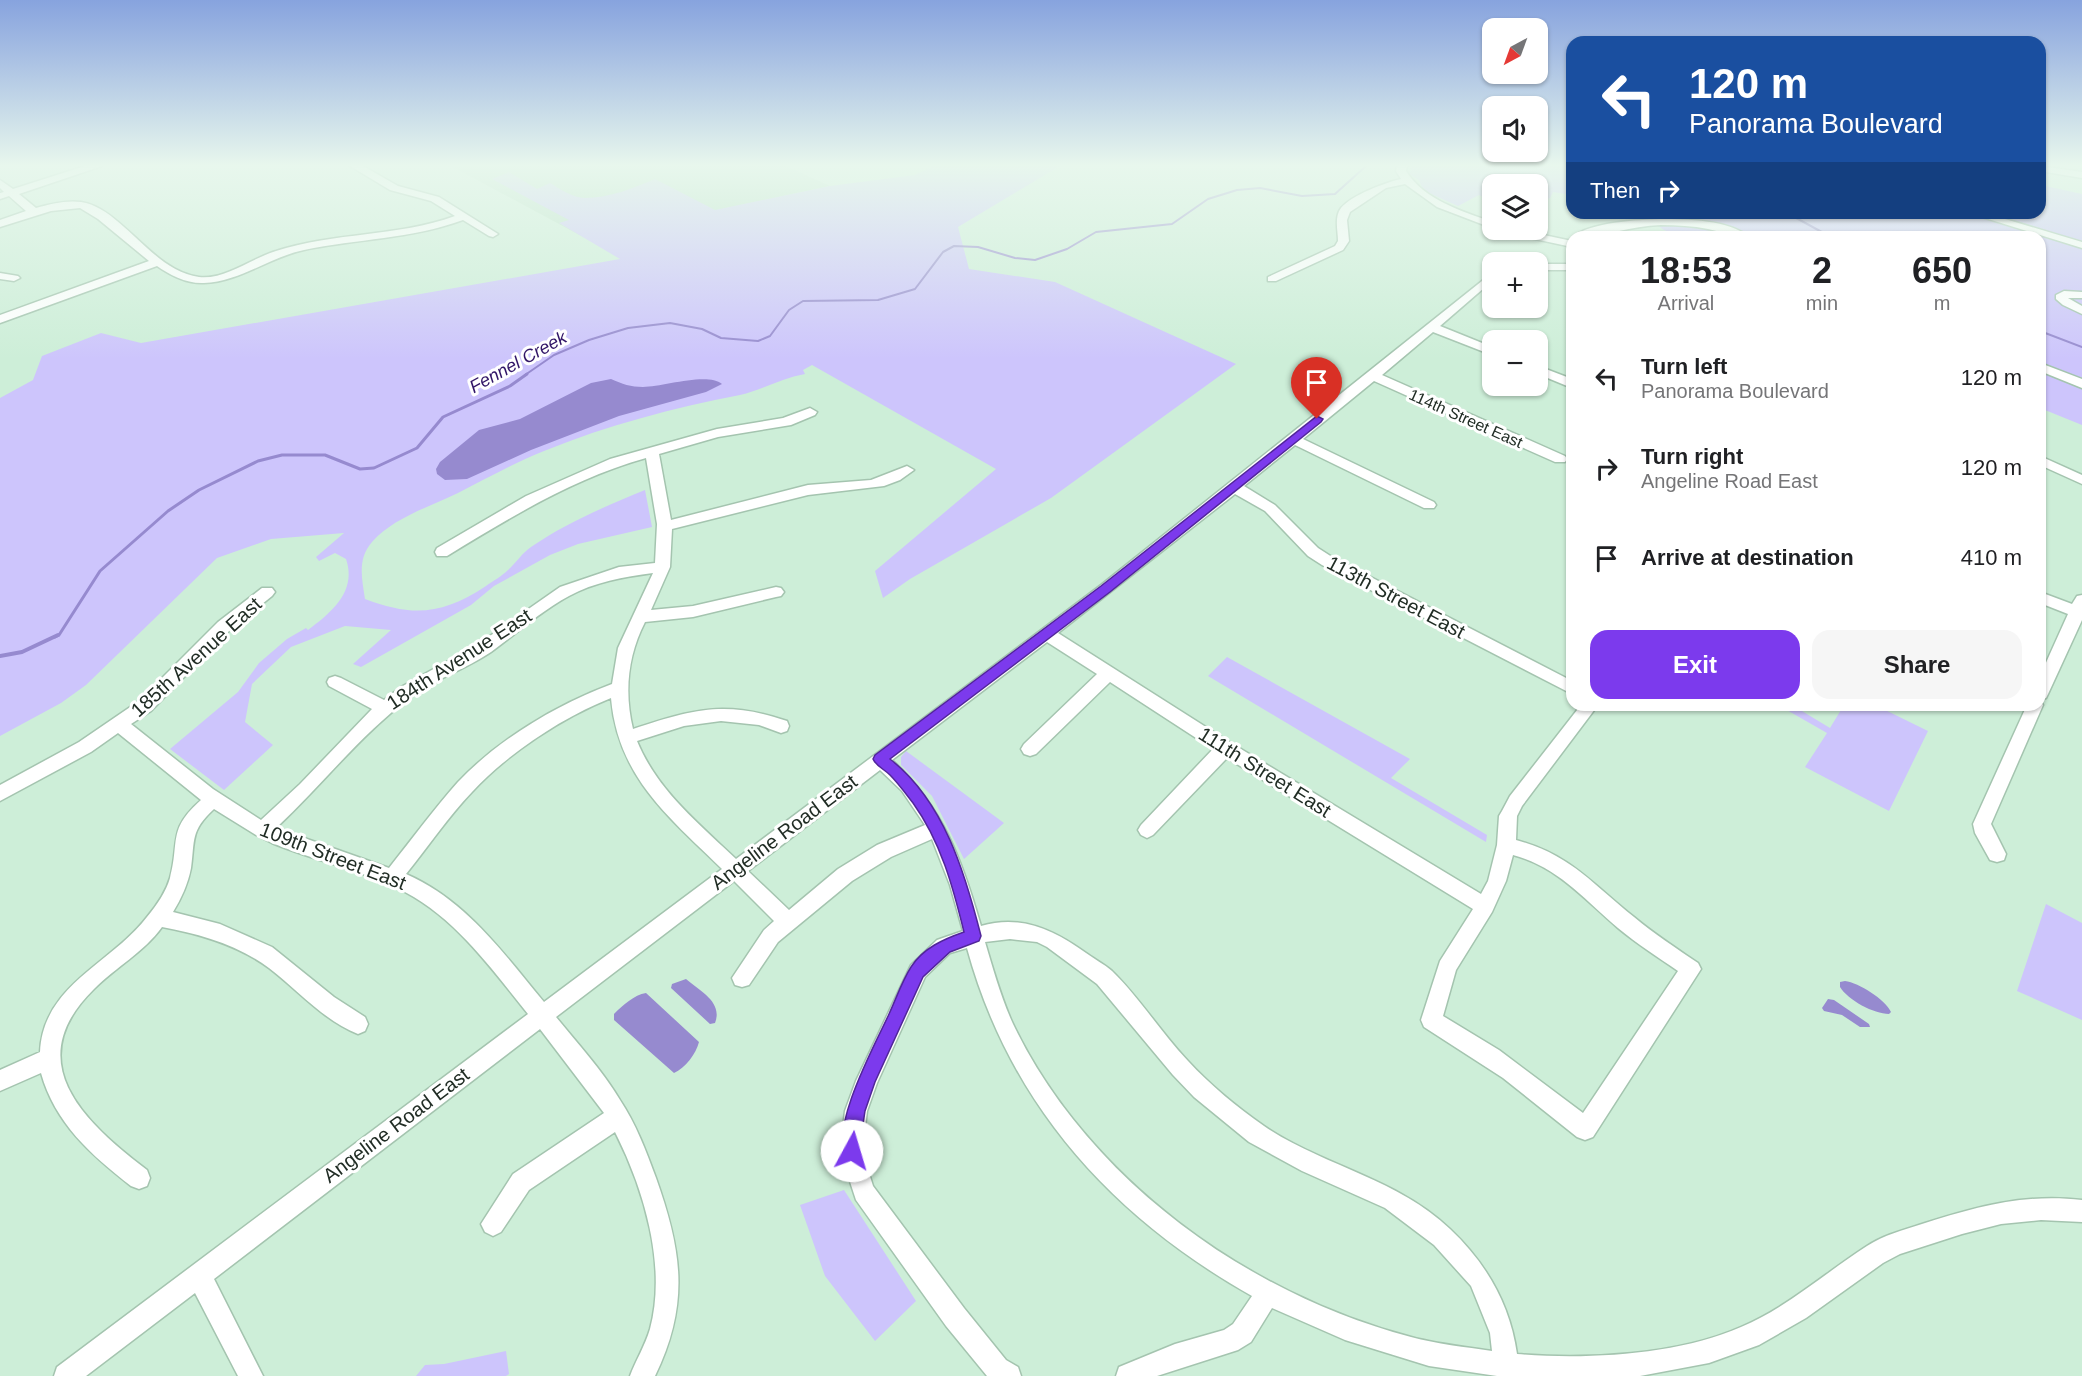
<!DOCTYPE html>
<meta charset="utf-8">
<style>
body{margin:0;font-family:Arial,sans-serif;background:#f6f6f6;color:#202124;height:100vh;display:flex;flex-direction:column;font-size:22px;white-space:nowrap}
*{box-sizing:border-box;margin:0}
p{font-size:20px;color:#757577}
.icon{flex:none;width:33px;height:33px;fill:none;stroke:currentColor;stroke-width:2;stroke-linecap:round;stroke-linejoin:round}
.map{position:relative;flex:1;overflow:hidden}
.side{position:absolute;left:1566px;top:231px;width:480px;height:480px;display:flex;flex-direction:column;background:#fff;border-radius:18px;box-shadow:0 2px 4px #0004}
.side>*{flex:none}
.top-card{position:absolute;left:1566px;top:36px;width:480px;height:183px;border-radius:18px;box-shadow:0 2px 4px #0004;background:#1a4fa0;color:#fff;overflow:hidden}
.needle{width:39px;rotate:221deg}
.tools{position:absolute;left:1482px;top:18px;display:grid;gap:12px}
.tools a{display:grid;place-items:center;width:66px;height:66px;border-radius:12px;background:#fff;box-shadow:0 2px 4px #0004;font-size:30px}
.pin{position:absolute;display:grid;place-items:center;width:51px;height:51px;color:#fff;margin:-62px -26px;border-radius:50% 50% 50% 0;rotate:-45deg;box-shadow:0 0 6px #0007}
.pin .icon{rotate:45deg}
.me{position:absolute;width:66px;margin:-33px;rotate:6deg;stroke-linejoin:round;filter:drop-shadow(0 0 4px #0008)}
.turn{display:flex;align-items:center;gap:21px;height:126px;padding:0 24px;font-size:27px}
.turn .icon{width:78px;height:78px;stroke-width:2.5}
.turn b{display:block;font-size:42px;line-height:51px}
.then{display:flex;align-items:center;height:57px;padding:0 24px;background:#0003;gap:12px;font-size:22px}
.eta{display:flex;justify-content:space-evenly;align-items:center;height:102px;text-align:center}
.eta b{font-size:36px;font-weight:700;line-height:42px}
.cta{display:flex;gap:12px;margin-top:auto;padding:12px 24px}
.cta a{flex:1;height:69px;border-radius:18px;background:#7c3aed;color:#fff;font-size:24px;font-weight:700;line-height:69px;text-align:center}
.cta a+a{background:#f6f6f6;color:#202124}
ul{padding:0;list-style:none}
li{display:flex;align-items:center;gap:18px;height:90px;padding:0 24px}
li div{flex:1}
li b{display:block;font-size:22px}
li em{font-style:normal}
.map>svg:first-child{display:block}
.built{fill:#bbe1c7}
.green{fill:#cdc5fc}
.water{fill:#968acf}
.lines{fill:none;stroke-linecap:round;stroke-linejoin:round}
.stream-far2{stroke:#968acf;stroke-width:2}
.stream-far1{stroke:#968acf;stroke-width:3}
.stream{stroke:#968acf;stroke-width:4}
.minor-casing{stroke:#a4c4af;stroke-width:3}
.minor{fill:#fff;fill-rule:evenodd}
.route{fill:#7c3aed;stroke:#51269a;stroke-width:1.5}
.labels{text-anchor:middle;stroke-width:6;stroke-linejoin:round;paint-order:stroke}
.far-street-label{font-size:16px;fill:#212d25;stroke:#fff}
.far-water-label{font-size:18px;font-style:italic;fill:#311567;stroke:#fff}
.street-label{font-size:20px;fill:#212d25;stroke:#fff}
</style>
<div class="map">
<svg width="2082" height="1376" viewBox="0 0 2082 1376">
<rect width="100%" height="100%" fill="#cdeed8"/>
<path class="built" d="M786,166L830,186L585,238L453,167Z"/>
<path class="green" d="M934,166H1060L958,227L969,269L1055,282L1236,364L1051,498L910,579L883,598L875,571L996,469L812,365L803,370L805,374C782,378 762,390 740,395C673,408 608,425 544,451C514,463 486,479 458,493C429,507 393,518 372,542C357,559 362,579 365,599C413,617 442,615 486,586C493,581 502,576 508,570C516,563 522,553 531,547C566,523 606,506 645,490L652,527L578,544L550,555L494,586L471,605L361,667L353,664L391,630L345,626L291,647L252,684L245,722L273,745L224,790L170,749L238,692L259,663L287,639L306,628L308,630C332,612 357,591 346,559L335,553L319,561L316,557L344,533L271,539L217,558L86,685L61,703L0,736V398L33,380L42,356L101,333L141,343L620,259L559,223L569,220L492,179L509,172L537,189L550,183C560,189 573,198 585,198C610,198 633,188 655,179L715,210L830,186L915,175Z
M1412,166H1572V195L1553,192L1550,198L1538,202V184H1492V201L1479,195L1458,206L1427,192L1422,187L1419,180L1409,174Z
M2040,174L2041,185L2082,194V425L2040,408V237H1683L1664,230L1641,213H2040Z
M1227,657L1410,759L1391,778L1487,835L1486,842L1208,676Z
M1778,705H1792L1830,728L1844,705H1875L1928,731L1889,811L1805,767L1827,733Z
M906,751L1004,823L964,859L932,796L901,765V757Z
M2046,904L2082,923V1020L2017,991Z
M844,1190L916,1301L875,1341L825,1276L800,1205Z
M506,1351L509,1374L506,1376H416L425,1365L444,1364Z"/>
<path class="water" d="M611,379C622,384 631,387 643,387C663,387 707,372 722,384L706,392L619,416L531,450L467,479L445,480L437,474L436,469L440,462L479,430L520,419L591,383Z
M686,979C701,992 723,1002 715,1023L710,1024L671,988L672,984Z
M1845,981C1859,983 1885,999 1891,1012L1889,1014C1874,1014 1848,1000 1840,987V982Z
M646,993L699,1042C696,1054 685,1068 674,1073L614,1020V1014C623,1005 634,995 646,993Z
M1828,999L1834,1000L1869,1024L1870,1027H1860L1842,1015L1824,1011L1822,1008Z"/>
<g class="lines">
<path class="stream-far2" d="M1787,213L1831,237
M2040,331L2082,347
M525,375L554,355L589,340L628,328L670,323L702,329L721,338L758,341L770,336L789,310L803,301L878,300L915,289L943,252L954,246L978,247L1015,258L1035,260L1067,249L1096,232L1172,224L1208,199L1237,190L1260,188L1302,196L1335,194L1366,166"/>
<path class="stream-far1" d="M55,637L59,635L100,571L168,511L199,490L258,461L282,455H325L360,469L374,468L417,448L443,417L510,386L527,374"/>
<path class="stream" d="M0,656L22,652L58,635"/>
<defs>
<path id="minor" d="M85,166H102L19,194L36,208C50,204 66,200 81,202C122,208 152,271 199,277C225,280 252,258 276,251C335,232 397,237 455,216L431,201L390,190L350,166H363L398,186L439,197L498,234L493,237L489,236L463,220C411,239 357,239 304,250C270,257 239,282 204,283C187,284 170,275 157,266L0,323V315L149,261L98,219L80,208L51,211L0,227V220L26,211L9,196L0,199V193L4,192L0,188V180L13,189Z
M1397,166H1407L1406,171C1424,200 1462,211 1492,222V228L1437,207L1405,184L1386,188L1350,212L1347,220L1349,241L1343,250L1276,281H1268V277L1335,246L1338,241C1338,231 1334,217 1341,208C1352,195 1384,183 1401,179L1396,171Z
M2040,166L2082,172V178L2040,171Z
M1969,213H1985L2082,242V248Z
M1661,219C1686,219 1730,220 1749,237C1734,237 1723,232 1708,229C1693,226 1677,225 1661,225C1631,226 1602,237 1573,237C1590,222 1638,220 1661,219Z
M1502,230H1520L1572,241V247L1507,233Z
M1538,264H1572V270H1538Z
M0,273L18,276L20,278L14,281L0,279Z
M1492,273V281L1440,326L1492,347V355L1433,332L1382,375L1565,456L1567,459L1565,462H1555L1374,381L1303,439L1434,502L1436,505L1434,508H1424L1295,445L1244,486L1275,505L1318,548L1332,557L1572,681V694L1322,565L1308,556L1265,511L1235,494L1058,633L1231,743L1481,894L1488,881L1497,845L1499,816L1502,811L1510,796L1581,705H1598L1522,806L1517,816L1516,840C1571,855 1591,883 1634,917C1654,934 1676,948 1698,963L1701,969L1593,1137L1585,1140L1577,1137L1503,1078L1424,1027L1421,1020L1440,961L1473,909L1227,758L1153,835L1147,838L1141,835L1138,830L1141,825L1213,749L1110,682L1036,754L1030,756L1024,754L1021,749L1024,744L1097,674L1047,642L892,760C943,807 962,860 981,926C1021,914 1054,930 1086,953C1094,959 1104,964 1112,971C1140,998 1161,1033 1188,1061C1210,1085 1237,1107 1264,1126C1323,1166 1397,1178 1450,1229C1486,1263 1510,1304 1517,1354C1585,1360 1678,1355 1741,1327C1788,1307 1825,1273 1867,1246C1884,1235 1903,1230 1922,1224C1975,1207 2025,1193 2082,1200V1222L2041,1220L2001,1224L1962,1234L1900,1254L1883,1263L1806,1318L1759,1345L1709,1363L1640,1376H1497L1429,1366L1345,1340L1272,1308L1251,1342L1238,1350L1157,1376H1116L1119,1367L1175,1344L1224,1330L1233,1324L1252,1296C1112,1217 1010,1105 967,948L950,953L925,977L877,1083L867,1111L862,1151L873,1186L964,1308L1006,1360L1018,1367L1021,1376H987L946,1326L856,1200L840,1151L845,1111L856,1081L911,965L937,940L963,931L950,885L932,839L891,857L852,881L778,942L749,985L742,987L735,985L732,978L764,930L774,921L734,881L556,1017C578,1044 602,1070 620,1100C636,1124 646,1151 656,1178C682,1251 690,1304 655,1376H630C636,1360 645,1346 650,1329C667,1266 644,1189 615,1132L529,1190L501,1232L493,1236L485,1232L481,1224L513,1174L604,1113L540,1029L214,1279L263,1376H238L195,1293L86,1376H54L57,1367L528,1014C490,967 454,915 397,888C357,869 313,860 272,843L256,835L214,809C190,831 195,840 191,868C188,884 181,899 173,912L220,924L272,947L334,997L365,1017L368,1024L365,1031L358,1034C323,1020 298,990 269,968C238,945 200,934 162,927C144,952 116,967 94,989C19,1062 84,1122 147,1170L150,1178L147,1186L139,1189L131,1186C91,1155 55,1123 41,1073L0,1091V1070L40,1052C43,985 111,964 147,917C157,905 166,892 170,878C180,841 167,830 201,800L118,733L91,752L0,801V785L79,742L139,701L218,622L262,588H272L275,592L272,596L230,630L151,711L131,724L213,789L261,820L300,784L372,709L329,686L327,682L329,678L335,676L341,678L384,700L401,687L477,645L560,587L619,567L655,563L657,524L646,458C574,478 511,517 447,556H437L435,552L437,548L526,496L610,459L717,429L783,418L810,408L817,412L815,415L791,425L718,437L659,454L671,520L808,485L871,480L907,466L914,470L900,480L884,486L808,495L672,529L670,567L651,610L693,606L776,587L781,588L784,592L781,596L776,597L693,617L645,622C628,655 624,692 633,729C693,709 726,700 787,721L789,726L787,731L781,733L759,725L721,721L684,726L637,741C657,790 698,823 736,859L1101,585ZM653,573L618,648L612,684C556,705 499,739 458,782C434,809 412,839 389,868L276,828C322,785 361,734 411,697C435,679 466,669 491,652C517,633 541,611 569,596C594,582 624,577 653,573ZM611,698C618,777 668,816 722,869L544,1002C504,954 466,900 406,874C428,847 448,817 472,792C508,753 563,717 611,698ZM880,770L902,791L925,825L877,845L838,869L789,910L748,871ZM1513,855C1558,867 1584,899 1618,928C1637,944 1658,957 1678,971L1583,1113L1499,1050L1443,1016L1456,970L1492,912L1506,881ZM1010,939L1037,942L1047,947L1097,984L1173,1075L1194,1097L1249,1142L1302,1171L1385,1208L1434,1245L1471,1286L1490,1333L1492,1351C1465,1347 1437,1344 1411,1337C1247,1294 1087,1178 1013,1024C1001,998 993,969 985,942Z
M2064,291L2082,292V298H2068L2082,306V314L2063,305L2056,299V295Z
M2040,363L2082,379V388L2040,371Z
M1538,366L1572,379V388L1538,374Z
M2040,456L2082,475V484L2040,465Z
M2040,592L2072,604L2077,596L2082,595V620L2048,694L2046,698L2040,700L2043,705L1991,824L2006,854L2004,860L1997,862L1990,860L1975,833L1973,824L2027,705H2040V676L2068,614L2040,603Z"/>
</defs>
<use href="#minor" class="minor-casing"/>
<use href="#minor" class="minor"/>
</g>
<linearGradient id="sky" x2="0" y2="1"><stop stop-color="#87a3de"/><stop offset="0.46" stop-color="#e8f7ed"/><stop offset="1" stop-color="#e8f7ed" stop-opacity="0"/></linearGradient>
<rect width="2082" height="359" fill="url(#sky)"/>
<path class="route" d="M1317,416L1323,419L1321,422L1110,592L890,759C944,801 965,873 981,936L979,941L950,952L923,977L875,1082L865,1111L858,1157L852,1160L845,1157C831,1124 875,1045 889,1014C896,999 902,981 911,967C923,948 944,939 964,932C953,887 941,842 913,803C906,794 898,783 890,775C884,769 876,766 873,759L875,755L1101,586Z"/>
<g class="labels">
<g class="far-street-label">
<text transform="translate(1466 418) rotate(24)" y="6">114th Street East</text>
</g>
<g class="far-water-label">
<text transform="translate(518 362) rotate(-29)" y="6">Fennel Creek</text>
</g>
<g class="street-label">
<text transform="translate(1396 597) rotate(28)" y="7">113th Street East</text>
<text transform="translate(196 657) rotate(-42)" y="7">185th Avenue East</text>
<text transform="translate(459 659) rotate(-33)" y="7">184th Avenue East</text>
<text transform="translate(1265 772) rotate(32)" y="7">111th Street East</text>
<text transform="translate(784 832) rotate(-37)" y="7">Angeline Road East</text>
<text transform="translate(333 856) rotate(21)" y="7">109th Street East</text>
<text transform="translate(396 1125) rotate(-37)" y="7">Angeline Road East</text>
</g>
</g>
</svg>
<div class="tools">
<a><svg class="needle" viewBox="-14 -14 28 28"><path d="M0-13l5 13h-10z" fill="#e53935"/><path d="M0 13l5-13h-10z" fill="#757577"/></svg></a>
<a><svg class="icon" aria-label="sound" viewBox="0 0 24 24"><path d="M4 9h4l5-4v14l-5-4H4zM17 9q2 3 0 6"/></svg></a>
<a><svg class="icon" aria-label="layers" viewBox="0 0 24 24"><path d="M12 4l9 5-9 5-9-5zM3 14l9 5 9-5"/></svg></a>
<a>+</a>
<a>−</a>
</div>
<div class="pin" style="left:1317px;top:419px;background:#d93025"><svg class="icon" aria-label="arrive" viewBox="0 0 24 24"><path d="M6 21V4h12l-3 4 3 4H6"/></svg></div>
<svg class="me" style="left:852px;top:1151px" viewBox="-20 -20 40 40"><circle r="19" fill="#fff"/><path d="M0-13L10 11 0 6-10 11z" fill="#7c3aed"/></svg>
<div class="top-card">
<div class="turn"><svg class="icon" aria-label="left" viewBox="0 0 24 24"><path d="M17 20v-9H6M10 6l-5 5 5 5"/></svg><div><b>120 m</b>Panorama Boulevard</div></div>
<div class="then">Then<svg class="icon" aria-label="right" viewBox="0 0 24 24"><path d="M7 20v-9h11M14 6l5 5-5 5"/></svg></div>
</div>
<section class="side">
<div class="eta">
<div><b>18:53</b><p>Arrival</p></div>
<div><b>2</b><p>min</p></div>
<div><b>650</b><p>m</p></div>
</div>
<ul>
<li><svg class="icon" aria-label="left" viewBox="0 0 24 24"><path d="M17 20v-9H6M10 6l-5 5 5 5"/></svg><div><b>Turn left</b><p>Panorama Boulevard</p></div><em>120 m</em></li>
<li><svg class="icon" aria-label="right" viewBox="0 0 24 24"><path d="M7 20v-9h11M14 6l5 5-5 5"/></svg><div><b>Turn right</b><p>Angeline Road East</p></div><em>120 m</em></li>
<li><svg class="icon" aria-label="arrive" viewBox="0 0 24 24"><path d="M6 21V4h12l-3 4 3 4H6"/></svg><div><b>Arrive at destination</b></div><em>410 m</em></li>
</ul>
<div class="cta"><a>Exit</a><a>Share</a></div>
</section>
</div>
